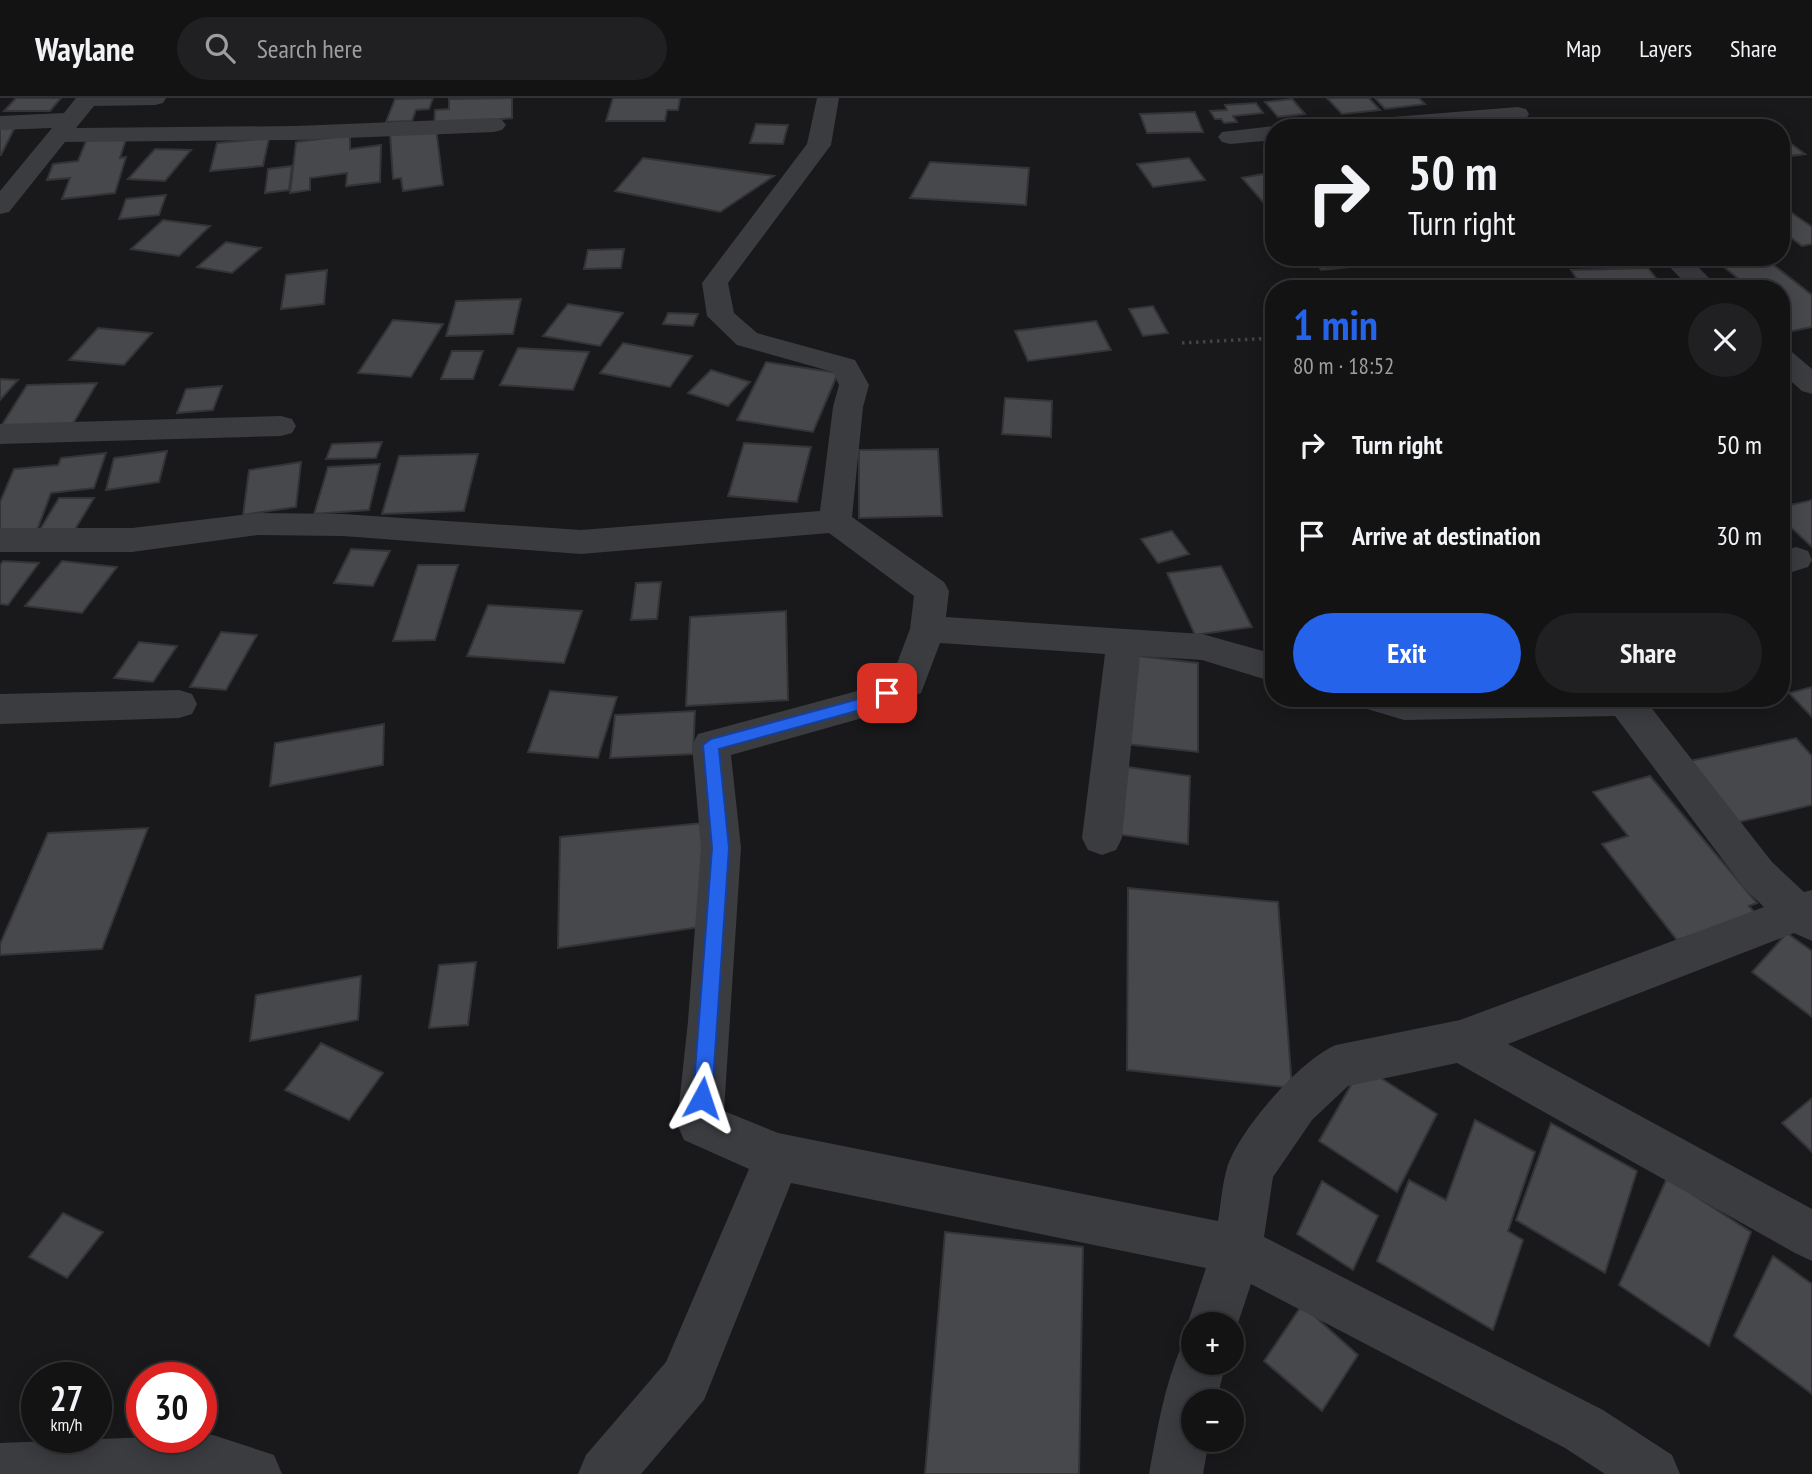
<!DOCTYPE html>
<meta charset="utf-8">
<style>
body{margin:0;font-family:"PT Sans Narrow",sans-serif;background:#202022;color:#f1f3f6;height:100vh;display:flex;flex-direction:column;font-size:26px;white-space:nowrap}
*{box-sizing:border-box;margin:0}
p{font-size:23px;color:#9d9ea0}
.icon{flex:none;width:38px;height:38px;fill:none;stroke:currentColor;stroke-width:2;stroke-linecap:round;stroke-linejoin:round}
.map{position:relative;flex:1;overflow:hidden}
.drawer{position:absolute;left:1265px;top:182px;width:525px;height:427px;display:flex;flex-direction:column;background:#131314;border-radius:28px;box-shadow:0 4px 18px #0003,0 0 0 2px #323234}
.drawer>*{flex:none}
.top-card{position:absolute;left:1265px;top:21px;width:525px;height:147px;border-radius:28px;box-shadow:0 4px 18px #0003,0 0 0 2px #323234;background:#131314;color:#f1f3f6;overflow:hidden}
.fabs{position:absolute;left:1181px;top:1214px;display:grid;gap:14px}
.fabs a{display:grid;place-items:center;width:63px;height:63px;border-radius:50%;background:#131314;box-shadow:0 4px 18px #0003,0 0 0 2px #323234;font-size:35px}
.speed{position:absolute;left:21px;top:1264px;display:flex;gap:14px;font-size:35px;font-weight:700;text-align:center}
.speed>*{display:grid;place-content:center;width:91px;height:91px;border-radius:50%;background:#131314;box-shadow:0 4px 18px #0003,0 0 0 2px #323234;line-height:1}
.speed small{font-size:18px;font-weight:400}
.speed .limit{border:10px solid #d22;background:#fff;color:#111}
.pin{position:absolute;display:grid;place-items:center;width:60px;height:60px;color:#fff;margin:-30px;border-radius:14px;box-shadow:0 4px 10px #0006}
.me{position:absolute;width:77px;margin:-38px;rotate:5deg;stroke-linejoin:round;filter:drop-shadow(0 0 5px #0008)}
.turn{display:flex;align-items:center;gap:24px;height:147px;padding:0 28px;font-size:32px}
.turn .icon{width:91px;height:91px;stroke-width:2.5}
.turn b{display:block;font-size:49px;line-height:60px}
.round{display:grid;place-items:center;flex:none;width:74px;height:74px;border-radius:37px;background:#202022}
.overview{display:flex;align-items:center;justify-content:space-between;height:119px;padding:0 28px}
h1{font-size:42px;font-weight:600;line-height:52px;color:#2563eb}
.button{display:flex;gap:14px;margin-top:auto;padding:14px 28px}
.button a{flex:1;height:80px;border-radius:42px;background:#2563eb;color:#fff;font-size:28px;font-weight:600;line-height:80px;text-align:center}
.button a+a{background:#202022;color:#f1f3f6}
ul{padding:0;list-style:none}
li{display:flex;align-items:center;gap:21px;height:91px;padding:0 28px}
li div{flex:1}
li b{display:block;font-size:26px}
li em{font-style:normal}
header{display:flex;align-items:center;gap:42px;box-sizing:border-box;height:98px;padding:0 35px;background:#131314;border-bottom:2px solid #323234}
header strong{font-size:33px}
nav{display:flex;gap:38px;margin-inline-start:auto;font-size:24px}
.search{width:490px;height:63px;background:#202022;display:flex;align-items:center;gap:18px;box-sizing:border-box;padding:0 24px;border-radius:38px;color:#9d9ea0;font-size:26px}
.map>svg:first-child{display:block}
.building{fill:#46484b;stroke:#333437;stroke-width:2}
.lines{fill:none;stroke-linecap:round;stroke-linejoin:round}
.path{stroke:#404347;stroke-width:3.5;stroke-dasharray:2.5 4.5;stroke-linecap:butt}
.street{fill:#3a3c40;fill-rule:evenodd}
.route{fill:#2563eb;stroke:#184099;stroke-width:2}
</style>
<header>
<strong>Waylane</strong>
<div class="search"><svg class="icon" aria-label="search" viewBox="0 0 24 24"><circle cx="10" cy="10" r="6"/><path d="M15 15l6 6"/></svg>Search here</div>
<nav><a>Map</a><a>Layers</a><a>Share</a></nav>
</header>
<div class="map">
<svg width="1812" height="1376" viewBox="0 0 1812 1376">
<rect width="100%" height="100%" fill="#19191b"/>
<path class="building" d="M16,0H61L50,13H4Z
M433,0L429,11L416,12L412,23L386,24L395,1Z
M512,0V20L434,28L435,12L449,11V1Z
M613,0H680L678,12H667L665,23H606Z
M1327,0H1369L1380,12L1342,16Z
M1375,0H1419L1425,6L1385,11Z
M1292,1L1305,16L1278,19L1265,4Z
M1256,5L1263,15L1233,18L1237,24L1224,25L1221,21H1215L1210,13L1227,12L1225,7Z
M1195,14L1203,34L1147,35L1140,16Z
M1607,23L1616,30H1568Z
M756,26L788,27L783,46L750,45Z
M15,29L1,57H0V30Z
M436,30L443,87L403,93L401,80L393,81L390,36Z
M350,37V51L381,47L380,84L346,88L347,75L310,80V92L290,95L296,44Z
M127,38L120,60L126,59L115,95L62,101L70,80L47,82L53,66L78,63L86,43Z
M1782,39L1805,56L1782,59Z
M269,40L263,68L210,73L217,45Z
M155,51L191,52L165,83L128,81Z
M643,60L774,78L720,114L615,93Z
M1189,60L1205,82L1153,89L1137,66Z
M930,64L1029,70L1026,107L910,100Z
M292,68L289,92L265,95L268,71Z
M1274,74V110L1269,111L1242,80Z
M166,97L159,117L119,121L126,101Z
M1792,115L1812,129V146L1802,148L1782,133V117Z
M163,122L210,128L179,158L131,151Z
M226,144L261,150L232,175L197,169Z
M624,151L621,170L584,171L588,152Z
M1313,159H1387L1391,165L1321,172Z
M1766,161L1812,197V229L1782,235V191H1751L1724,169Z
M1648,170L1660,185L1616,187L1619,191H1583L1571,172Z
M327,172L324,206L281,211L286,177Z
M521,201L513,236L446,238L456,203Z
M568,206L623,215L600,248L543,238Z
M1153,208L1168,235L1143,238L1129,211Z
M668,215L698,216L693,228L663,226Z
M393,222L443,226L411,279L358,275Z
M1096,223L1111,252L1028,263L1015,233Z
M98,230L152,235L124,267L69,262Z
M623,245L692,258L670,289L600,275Z
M518,250L589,254L573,292L500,287Z
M452,253H483L473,281H441Z
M766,264L838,275L813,334L737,322Z
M711,272L750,284L728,308L688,295Z
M0,281L18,282L0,302Z
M97,285L71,329L0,330L27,287Z
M222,288L213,312L177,315L186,291Z
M1005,300L1052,303L1051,339L1002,336Z
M382,344L376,360L326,361L332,346Z
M744,345L811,349L797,404L728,398Z
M938,351L942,418L859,420V352Z
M167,353L159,384L106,392L114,360Z
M106,355L94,390L51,395L36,435L0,439V404L14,371L58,367L61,360Z
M478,356L464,413L382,416L399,358Z
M301,364L296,409L243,417L249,372Z
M380,366L369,412L314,416L328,369Z
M59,400H94L74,433H39Z
M1812,402V449L1782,421V409Z
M1172,433L1189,456L1158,465L1141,441Z
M351,451L390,453L373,488L334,485Z
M3,463L39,465L8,507L0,506V467Z
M62,463L117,469L82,515L25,508Z
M418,467H458L435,542L393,543Z
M1221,468L1252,529L1195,537L1167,475Z
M661,484L657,521L631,522L636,485Z
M488,507L582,513L564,565L467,558Z
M786,513L788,602L686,608L690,519Z
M221,534L257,537L226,592L190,589Z
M139,544L177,548L153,584L114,580Z
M1130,557L1198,565V654L1126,646Z
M1812,589V619L1789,595Z
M550,593L617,599L598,660L528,654Z
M695,613L693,656L610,660L615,617Z
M384,626L383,667L270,688L275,645Z
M1796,640L1812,658V707L1739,724L1690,663Z
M1121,668L1190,678L1188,746L1115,736Z
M1650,678L1757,805L1749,808L1757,817L1677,842L1602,746L1628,738L1593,694Z
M712,724L714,827L558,850L560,739Z
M148,730L102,851L0,857V846L48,735Z
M1128,790L1278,804L1292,990L1127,972Z
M1787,835L1812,853V919L1752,874Z
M476,864L468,927L429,930L439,867Z
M361,878L358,922L250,943L256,897Z
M321,945L383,975L349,1022L285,992Z
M1362,968L1437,1016L1397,1094L1319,1043Z
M1812,1000V1054L1782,1025Z
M1475,1022L1535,1054L1508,1133L1523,1142L1493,1232L1377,1163L1409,1082L1446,1102Z
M1551,1025L1637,1073L1605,1175L1516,1122Z
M1667,1080L1751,1134L1709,1248L1619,1187Z
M1322,1083L1378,1118L1353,1172L1297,1136Z
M63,1115L103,1134L67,1180L29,1159Z
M945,1134L1083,1149L1079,1376H925Z
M1773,1158L1812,1186V1296L1734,1238Z
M1302,1207L1358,1257L1322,1313L1264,1263Z"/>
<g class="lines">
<path class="path" d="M1182,245L1274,240"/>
<path class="street" d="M76,0H166L163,5L155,7L94,8L76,30L296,28L494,20L502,22L506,27L502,32L494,34L296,42L65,44L9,114L0,116V93L52,30L0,32V18L64,15Z
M817,0H839L831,47L728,185L734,215L757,235L855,262L869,287L863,309L852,419L944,484L949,493L946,519L1202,536L1274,556V584L1202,562L1140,558L1122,740L1116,752L1102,757L1088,752L1082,740L1105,556L940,545L921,595L866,619L731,657L741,750L724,1013L778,1035L1218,1123C1221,1106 1222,1087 1227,1070C1238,1033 1301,961 1336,947L1460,922L1764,809L1744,790L1615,618L1404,622L1364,610L1359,600H1647L1646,603L1772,764L1804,794L1812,792V843L1794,835L1508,946L1812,1111V1163L1795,1155L1457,965L1348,988L1312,1022L1273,1079L1264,1139L1603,1312L1672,1357L1680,1376H1605L1565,1350L1251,1186L1232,1243V1227H1194V1242L1187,1227L1206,1170L791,1085L704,1302L641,1376H578L586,1357L666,1264L749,1071L684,1042L677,1026L688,923L701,750L692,647L698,636L857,593L893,576L910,531L914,498L829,435L581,456L343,438L258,437L132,454H0V430H132L258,415L343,416L581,432L820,413L833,309L839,287L833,274L737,247L707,218L702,185L807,46Z
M1518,9L1526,11L1529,16L1526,21L1432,30H1332L1335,25L1343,23Z
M1770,22L1778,24L1782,29L1756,30L1759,25Z
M1274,28L1281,30H1274V42L1230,46L1222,44L1218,39L1222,34Z
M1660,159H1688L1720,191H1691Z
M1782,251L1792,254L1812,271V296L1802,293L1782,275Z
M281,318L292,321L296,328L292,335L281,338L0,346V326Z
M1796,449L1808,453L1812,462L1808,469L1782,477V453Z
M179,592L192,596L197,606L192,616L179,620L0,626V596Z
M1194,1242V1265H1226L1216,1304H1194V1342H1209L1203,1376H1149C1157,1332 1164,1288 1182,1247Z
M201,1337H213L274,1357L282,1376H0V1345Z"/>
</g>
<path class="route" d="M887,589L892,590L895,595L892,599L871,609L719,651L729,750L712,1000L709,1007L702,1010L696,1007L693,1000L712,750L703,647L711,641L862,600Z"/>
</svg>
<div class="fabs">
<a>+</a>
<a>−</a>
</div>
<div class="speed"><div>27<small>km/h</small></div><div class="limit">30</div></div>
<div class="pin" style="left:887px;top:595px;background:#d93025"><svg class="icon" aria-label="arrive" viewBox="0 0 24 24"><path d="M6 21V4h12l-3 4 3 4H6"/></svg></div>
<svg class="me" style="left:702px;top:1000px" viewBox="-20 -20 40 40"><path d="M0-17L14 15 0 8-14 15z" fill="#2563eb" stroke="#fff" stroke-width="4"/></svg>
<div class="top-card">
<div class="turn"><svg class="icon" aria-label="right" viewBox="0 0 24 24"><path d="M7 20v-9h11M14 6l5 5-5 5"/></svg><div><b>50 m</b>Turn right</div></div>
</div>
<section class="drawer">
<div class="overview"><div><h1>1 min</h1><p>80 m · 18:52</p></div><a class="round"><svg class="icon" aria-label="close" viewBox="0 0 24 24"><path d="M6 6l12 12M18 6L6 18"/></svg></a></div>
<ul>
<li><svg class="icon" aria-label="right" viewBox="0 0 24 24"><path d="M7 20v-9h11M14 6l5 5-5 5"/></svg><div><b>Turn right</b></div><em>50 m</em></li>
<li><svg class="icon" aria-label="arrive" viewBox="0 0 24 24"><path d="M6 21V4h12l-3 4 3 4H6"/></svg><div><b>Arrive at destination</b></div><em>30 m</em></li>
</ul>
<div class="button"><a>Exit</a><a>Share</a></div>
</section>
</div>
